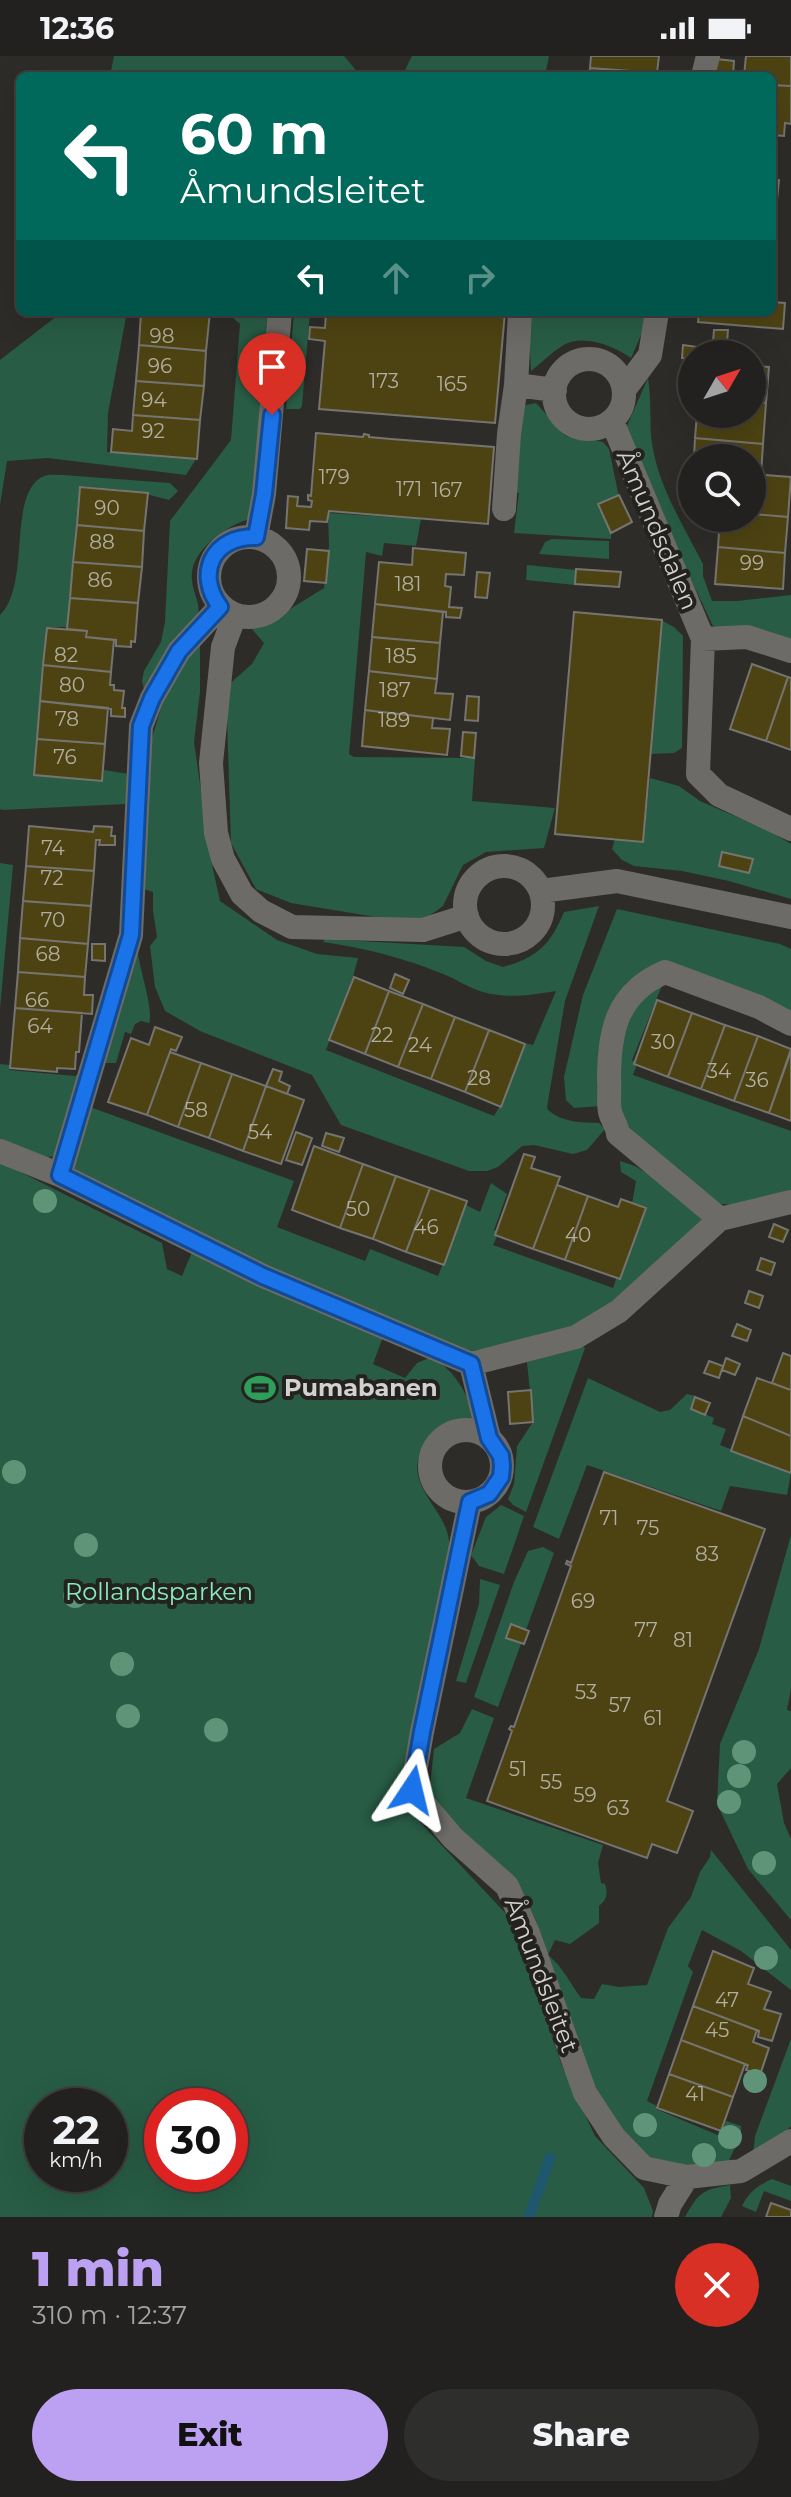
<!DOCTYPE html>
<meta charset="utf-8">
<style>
body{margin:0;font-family:Montserrat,sans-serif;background:#2e2e2c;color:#f1f3f6;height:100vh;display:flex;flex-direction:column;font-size:30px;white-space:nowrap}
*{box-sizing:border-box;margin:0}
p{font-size:26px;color:#a2a3a4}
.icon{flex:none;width:44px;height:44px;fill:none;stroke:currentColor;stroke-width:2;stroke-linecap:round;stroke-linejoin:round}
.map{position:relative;height:2161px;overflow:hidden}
.panel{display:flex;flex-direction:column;background:#22211f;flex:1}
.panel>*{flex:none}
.top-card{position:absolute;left:16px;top:16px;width:760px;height:244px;border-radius:12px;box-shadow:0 8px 32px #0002,0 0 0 2px #3f3e3d;background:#00695c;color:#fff;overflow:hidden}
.needle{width:52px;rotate:51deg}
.tools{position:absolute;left:678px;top:284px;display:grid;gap:16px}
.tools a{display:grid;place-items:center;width:88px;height:88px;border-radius:50%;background:#22211f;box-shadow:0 8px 32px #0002,0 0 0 2px #3f3e3d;font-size:40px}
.speed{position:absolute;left:24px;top:2032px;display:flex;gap:16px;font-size:40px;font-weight:700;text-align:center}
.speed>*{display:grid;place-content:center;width:104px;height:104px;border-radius:50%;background:#22211f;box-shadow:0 8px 32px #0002,0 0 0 2px #3f3e3d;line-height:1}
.speed small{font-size:20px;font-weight:400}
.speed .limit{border:12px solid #d22;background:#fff;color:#111}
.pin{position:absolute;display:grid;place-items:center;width:68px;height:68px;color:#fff;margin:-82px -34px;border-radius:50% 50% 50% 0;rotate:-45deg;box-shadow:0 0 8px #0007}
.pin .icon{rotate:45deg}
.me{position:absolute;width:88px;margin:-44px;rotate:10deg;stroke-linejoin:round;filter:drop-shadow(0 0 6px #0008)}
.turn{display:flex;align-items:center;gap:28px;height:168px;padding:0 32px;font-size:36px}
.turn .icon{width:104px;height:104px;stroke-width:2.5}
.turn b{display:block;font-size:56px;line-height:68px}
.lanes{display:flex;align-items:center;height:76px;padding:0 32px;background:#0003;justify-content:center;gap:40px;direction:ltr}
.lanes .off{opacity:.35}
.round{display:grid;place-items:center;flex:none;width:84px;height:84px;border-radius:42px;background:#2e2e2c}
.head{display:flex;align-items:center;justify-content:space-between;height:136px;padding:0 32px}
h1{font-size:48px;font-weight:800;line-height:60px;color:#bca0f2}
.cta{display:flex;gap:16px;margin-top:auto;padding:16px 32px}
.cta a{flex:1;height:92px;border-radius:48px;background:#bca0f2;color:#111;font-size:32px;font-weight:800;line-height:92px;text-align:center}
.cta a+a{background:#2e2e2c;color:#f1f3f6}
.status{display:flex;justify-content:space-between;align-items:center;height:56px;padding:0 40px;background:#22211f;direction:ltr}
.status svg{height:22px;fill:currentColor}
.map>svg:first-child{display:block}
.green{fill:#285c45;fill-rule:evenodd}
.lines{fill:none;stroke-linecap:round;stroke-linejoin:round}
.stream{stroke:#1f586d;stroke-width:11}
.building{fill:#4d4312;stroke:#757470;stroke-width:2}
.minor{stroke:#6c6b67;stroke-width:24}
.tree{fill:#5f9479}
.route-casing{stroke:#114b97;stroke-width:20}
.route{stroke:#1a73e8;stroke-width:14}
.labels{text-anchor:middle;stroke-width:8;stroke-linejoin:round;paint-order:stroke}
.number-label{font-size:20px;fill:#b1aea0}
.street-label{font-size:24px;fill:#d2d1cf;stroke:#23221f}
.poi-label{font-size:24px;font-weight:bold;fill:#d2d1cf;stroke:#23221f;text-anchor:start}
.park-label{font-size:24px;fill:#88eabb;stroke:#23221f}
</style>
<div class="status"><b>12:36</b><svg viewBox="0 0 49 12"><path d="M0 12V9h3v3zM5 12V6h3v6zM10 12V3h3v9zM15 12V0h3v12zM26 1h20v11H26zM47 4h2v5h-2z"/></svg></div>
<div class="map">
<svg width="791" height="2161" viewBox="0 0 791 2161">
<rect width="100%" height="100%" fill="#2d2c29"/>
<path class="green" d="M114,0H344L361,20H110Z
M412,0H549L545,20H410L404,16Z
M62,256H127L108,357L107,396L196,403L186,419L48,402L7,405L0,449V304Z
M218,256H272L259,400L249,463C226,470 188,496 192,524C193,538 201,547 198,561L145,638L142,625L144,615L161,586L165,566L170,465L231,384L240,268L232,261Z
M294,256H310L302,350L300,353H286Z
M528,256H651L631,302C614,290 582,277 562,290C551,297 541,307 531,315Z
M648,322C651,341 650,360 651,379C655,425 682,467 703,508V520L712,545H737L791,539V586L713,570L637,410L626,372Z
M536,347L566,380L603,386L609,393L619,441L599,452L611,475V483L514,477L519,437H514L520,350Z
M63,419L170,427L178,435L169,444L146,438V436L82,430L70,571H50L38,715L103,720L104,714L129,718V743L125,748L3,754L0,753V559C32,527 6,437 44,420C49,418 58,419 63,419Z
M328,457L421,463L416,490L384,487L382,500L366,496L349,698L354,701L475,702L472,745L555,752L544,792L486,796L463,809L443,850L418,868L291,847L256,833L231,787L226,631L252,608L264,587L251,572L282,558L324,532L329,490Z
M552,483L609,485V503L539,498L545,486Z
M527,509L576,514L575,529L526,524Z
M659,563L674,571L683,580L682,692L674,697L649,698Z
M200,590V636L194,686L211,804L220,845L277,884L317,898L358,902L353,921L326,994L494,1060L501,1048L523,987L533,989L556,935C532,939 507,943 483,936C469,932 456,923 443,918C404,902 365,892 323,886L325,883L464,891L486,905L503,911C538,901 550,889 564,856L599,850L565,945L547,1051L548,1054C564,1067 579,1066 599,1067L605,1073L587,1094L573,1098L534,1089L522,1090L498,1111L487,1115H469L341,1069L312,1019L200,975L165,955L155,931L150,890L157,881L153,855V836L144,833L151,685L168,629L187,603Z
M650,722L679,730L700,745L769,775L791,788V843L729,825L682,815L634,810L622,804L612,793L615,783L643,786Z
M0,807L13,809L0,953Z
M617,853L780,888L791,893V957L660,906L626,927L610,960L601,1050L574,1052L566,1044L564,1021L583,939Z
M133,893L138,897C140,915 154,954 149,967L141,965L135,968L131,978L125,976L116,1007H104L122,952Z
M663,927L632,1004L637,1008L633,1019L791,1075V1135L741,1149L721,1148L700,1137L625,1071L617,1044L615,1020L627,960L638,943Z
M0,1008L10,1009L9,1014L75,1020L84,1014L56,1100L26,1104L0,1089Z
M90,1051L294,1125L277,1171L365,1205L370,1193L438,1220L466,1149L480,1156L491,1127L507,1138L494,1174L499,1176L493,1189L613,1232L639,1156L631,1153L636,1125L621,1116L620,1105L635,1110L720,1163L619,1255L516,1291L461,1296L175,1173L71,1111Z
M0,1106L162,1187L167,1213L182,1220L192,1196L384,1278L373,1308L405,1322L417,1307L431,1301C457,1315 468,1340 477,1367L473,1370C454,1368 430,1376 421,1395C405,1431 446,1453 449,1485C453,1524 444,1563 437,1601C429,1645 421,1690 412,1734L417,1763L510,1862L561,2007L595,2080L644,2132L653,2155L652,2161H0ZM42,2050H110V2118H42ZM162,2050H230V2118H162Z
M582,1290L585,1292L584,1295L526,1456L513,1449L508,1443L514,1428L517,1390L533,1366L527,1306Z
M588,1322L660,1356L670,1354L687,1338L696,1340L692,1352L714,1362L712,1368L726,1373L720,1389L791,1417L787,1439L730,1430L721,1455L587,1409L559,1483L533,1471Z
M501,1449L524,1460L504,1518L479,1510L471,1499L486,1461Z
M791,1479V1633L787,1654L791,1655V1712L777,1728L784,1767L791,1783V1864L748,1813L717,1748L720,1688L759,1593Z
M543,1491L554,1497L498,1651L474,1641L514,1526L528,1495Z
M480,1523L500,1529L466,1627L456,1625L479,1548Z
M472,1653L494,1662L466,1742L603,1789L598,1807L601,1827L605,1828C608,1837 607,1844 599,1850V1867L570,1888L555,1884L548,1899C562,1910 570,1927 581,1942L594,1943L602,1928L619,1931L647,1929L668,1872L691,1841L700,1816L710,1801L711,1794L791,1894V1934L741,1895L702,1874L688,1910L693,1916L647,2045L657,2050L656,2053L720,2080L726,2065L741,2070V2078L727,2109L703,2113L650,2101L627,2085L595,2034L536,1865L521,1834L436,1750L430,1730L434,1693L460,1677Z
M791,1983V2070L772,2089L753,2099L755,2080Z
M772,2123L791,2130V2145L764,2135L756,2156L742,2150C750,2135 757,2130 772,2123Z
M730,2129L731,2142L721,2161H685C699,2136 702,2134 730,2129Z"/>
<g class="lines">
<path class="stream" d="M529,2161L550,2102"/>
</g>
<path class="building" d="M591,0H659L657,17L590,12Z
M746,0H791V30L772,29V20H744Z
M716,3L734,5L733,20H714Z
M590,12L657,17V20H589Z
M772,29L791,30V68L785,67L784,80L772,79Z
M772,123L779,124L775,163H772Z
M772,246L785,247L783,273L698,266L699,256H772Z
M141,256H210L206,295L139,289Z
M326,256H505L495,367L319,353L325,285L309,283L310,271L325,272Z
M714,274H728L727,287L713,286Z
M139,289L206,295L204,330L136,325Z
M683,289L698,291L697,298H692V303L682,302Z
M752,310L769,311L766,347L752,345Z
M136,325L204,330L200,364L133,359Z
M752,345L766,347L763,388L695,382L697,358H752Z
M133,359L200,364L197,403L111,396L113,373L132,375Z
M316,377L363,381L364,378L369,379V381L391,383L494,391L488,468L329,455L327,466L310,465L309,474L286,472L288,440L298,441L297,450L311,451L312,445L308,444V439L311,440Z
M695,382L763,388L761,419L752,418V402H694Z
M752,418L791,421L788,461L752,458Z
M80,431L148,437L144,475L77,469Z
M619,439L632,466L611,477L598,448Z
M752,458L788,461L785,497L718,491L720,462H752Z
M77,469L144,475L142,511L73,506Z
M718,491L785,497L783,533L715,528Z
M413,492L466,497L464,519L446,518L445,530L451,531L449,551L462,552L460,562L446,561V556L375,548L379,506L412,509Z
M307,493L329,495L326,527L304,525Z
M73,506L142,511L138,547L70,542Z
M576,513L621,516L619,531L575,528Z
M477,516L490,517L487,542L475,541Z
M70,542L138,547L135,586L131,585V591L116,590V584L86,581L87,575L67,573Z
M375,548L443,556L440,587L372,581Z
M574,556L662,564L643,786L555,778Z
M47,572L87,575L86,581L114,584L111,616L43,609Z
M372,581L440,587L437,623L369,615Z
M752,608L788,621L766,685L730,673Z
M43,609L111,616L110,629H114V634L124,635L122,652H125V661L111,660V653L40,645Z
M369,615L437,623L435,637L453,638L450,664L365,654Z
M788,621L791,622V694L766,685Z
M467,640L479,641L478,665L465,664Z
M40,645L108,652L105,688L37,683Z
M365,654L433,662L432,672L450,673L447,699L362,690Z
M463,676L476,677L474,702L461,700Z
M37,683L105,688L102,725L34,719Z
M29,770L93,776L94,770L112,771L111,780H115V789H99L100,784H96L94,815L26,810Z
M722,796L753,803L749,817L719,810Z
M26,810L94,815L91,850L23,845Z
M23,845L91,850L88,888L20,882Z
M20,882L88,888L85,921L18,916Z
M92,888H105V905L92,904Z
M18,916L85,921L84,939H93L92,958L15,952Z
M395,918L409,924L403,938L390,932Z
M354,921L389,935L365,998L329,984Z
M389,935L423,948L398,1011L365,998Z
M657,944L692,957L668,1021L634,1008Z
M423,948L455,961L431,1023L398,1011Z
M15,952L82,957L79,996H76L75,1013L57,1012V1016L10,1012Z
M692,957L725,969L701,1033L668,1021Z
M455,961L489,974L465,1036L431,1023Z
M725,969L758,980L734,1045L701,1033Z
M155,971L182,981L176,995L171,993L147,1059L108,1046L131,982L149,989Z
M489,974L525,988L501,1051L465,1036Z
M758,980L791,993L769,1057L734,1045Z
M791,995V1065L769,1057Z
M170,996L201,1007L178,1071L147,1059Z
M201,1007L232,1018L209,1082L178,1071Z
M273,1013L282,1016L279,1025L290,1030L287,1038L266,1030Z
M232,1018L266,1030L243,1095L209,1082Z
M266,1030L304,1044L281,1108L243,1095Z
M296,1076L312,1082L302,1109L286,1104Z
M326,1077L344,1082L339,1096L322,1090Z
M314,1090L363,1108L340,1172L292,1154Z
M524,1098L535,1101L531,1112L560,1121L533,1193L495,1179Z
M363,1108L396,1120L373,1183L340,1172Z
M396,1120L430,1132L406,1196L373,1183Z
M557,1129L588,1140L565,1204L533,1193Z
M430,1132L467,1145L444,1209L406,1196Z
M588,1140L618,1151L621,1143L646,1152L620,1223L565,1204Z
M774,1168L788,1174L783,1186L769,1181Z
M761,1202L775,1207L771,1219L757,1214Z
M749,1235L763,1240L759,1252L745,1247Z
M737,1268L751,1274L747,1285L732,1280Z
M783,1297L791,1300V1334L772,1327Z
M726,1302L740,1308L735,1319L722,1314Z
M709,1305L723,1310L719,1322L704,1317Z
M757,1322L791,1334V1380L743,1360Z
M531,1334L533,1366L510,1368L508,1336Z
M695,1341L710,1347L705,1359L691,1353Z
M743,1360L791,1380V1417L731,1395Z
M604,1416L765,1473L667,1745L693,1755L677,1797L652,1788L647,1802L487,1745L512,1675L509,1673L511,1670L514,1671L571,1510L566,1508L567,1505L571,1507Z
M511,1568L529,1575L524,1588L506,1582Z
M713,1895L754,1912L748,1928L771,1936L764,1953L781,1958L772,1985L758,1981L759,1975L693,1950Z
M693,1950L757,1974L753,1986L769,1992L760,2019L746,2014L748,2009L681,1984Z
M681,1984L745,2008L733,2041L669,2018Z
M669,2018L733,2041L721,2075L657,2052Z
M771,2147L791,2154V2161H766Z"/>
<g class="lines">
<path class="minor" d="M703,20L708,0
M520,256L516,329L555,334
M554 338a35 35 0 1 1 70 0a35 35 0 1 1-70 0Z
M624,334L650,299L657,256
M612,365L703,583L698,718L719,739L791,773
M504,453L509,378L516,329
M209 521a40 40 0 1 1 80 0a40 40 0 1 1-80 0Z
M256,481L264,438L280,256
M235,559L223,591L211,707L216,777L223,803L242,838L261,855L292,871L423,874L467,860
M703,583L747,581L791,595
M465 849a39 39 0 1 1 78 0a39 39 0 1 1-78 0Z
M541,835L617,825L791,861
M0,1095L60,1119L263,1220L471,1308L576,1281L619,1255L720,1163L791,1146
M60,1119L131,879L141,670L152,642L179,595L220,551
M720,1163L618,1078C617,1069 612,1064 610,1056C608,1046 610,1034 609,1024C609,976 616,937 665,916L759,951L791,968
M471,1308L489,1382
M430 1410a36 36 0 1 1 72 0a36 36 0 1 1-72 0Z
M470,1446L422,1676L412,1734L453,1782L507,1830L528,1877L585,2037L614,2081L644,2112L687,2121L741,2115L791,2085
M666,2161L670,2148L687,2121"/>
</g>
<g class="tree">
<circle cx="45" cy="1145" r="12"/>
<circle cx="14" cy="1416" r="12"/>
<circle cx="86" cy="1489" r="12"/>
<circle cx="75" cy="1540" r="12"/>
<circle cx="122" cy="1608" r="12"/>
<circle cx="128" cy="1660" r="12"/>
<circle cx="216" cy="1674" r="12"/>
<circle cx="744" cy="1696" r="12"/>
<circle cx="739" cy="1720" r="12"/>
<circle cx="729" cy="1746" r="12"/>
<circle cx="764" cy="1807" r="12"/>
<circle cx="766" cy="1902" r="12"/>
<circle cx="755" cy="2025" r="12"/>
<circle cx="645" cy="2069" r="12"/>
<circle cx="730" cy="2081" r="12"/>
<circle cx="704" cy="2099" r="12"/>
</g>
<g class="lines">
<defs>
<path id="route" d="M272,359L264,438L256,481C213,480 195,517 220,551L179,595L152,642L141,670L131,879L60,1119L263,1220L471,1308L489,1382L501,1400L502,1410L501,1421L489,1438L470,1446L422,1676L412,1734"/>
</defs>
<use href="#route" class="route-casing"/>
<use href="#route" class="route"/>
</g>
<defs>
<symbol id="stadium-bare" viewBox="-9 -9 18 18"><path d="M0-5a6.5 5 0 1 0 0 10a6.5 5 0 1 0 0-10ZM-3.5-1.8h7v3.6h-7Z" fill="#2e9e5b" stroke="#23221f" stroke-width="2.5" paint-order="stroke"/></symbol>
</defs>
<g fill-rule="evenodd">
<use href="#stadium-bare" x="238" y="1310" width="44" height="44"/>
</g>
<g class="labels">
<g class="number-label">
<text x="162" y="287">98</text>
<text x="160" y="317">96</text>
<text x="384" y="332">173</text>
<text x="452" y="335">165</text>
<text x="154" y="351">94</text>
<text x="153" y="382">92</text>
<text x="334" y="428">179</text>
<text x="409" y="440">171</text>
<text x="447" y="441">167</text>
<text x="107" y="459">90</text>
<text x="102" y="493">88</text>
<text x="752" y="514">99</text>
<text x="100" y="531">86</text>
<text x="408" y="535">181</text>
<text x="66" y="606">82</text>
<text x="401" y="607">185</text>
<text x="72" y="636">80</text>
<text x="395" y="641">187</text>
<text x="67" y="670">78</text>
<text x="394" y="671">189</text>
<text x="65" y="708">76</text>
<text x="53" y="799">74</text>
<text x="52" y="829">72</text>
<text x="53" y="871">70</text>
<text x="48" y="905">68</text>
<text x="37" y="951">66</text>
<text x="40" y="977">64</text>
<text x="382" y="986">22</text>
<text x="663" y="993">30</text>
<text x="420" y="996">24</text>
<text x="719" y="1022">34</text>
<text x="479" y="1029">28</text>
<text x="757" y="1031">36</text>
<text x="196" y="1061">58</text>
<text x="260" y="1083">54</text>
<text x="358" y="1160">50</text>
<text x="426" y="1178">46</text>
<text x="578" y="1186">40</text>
<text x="609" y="1469">71</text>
<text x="648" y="1479">75</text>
<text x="707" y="1505">83</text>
<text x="583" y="1552">69</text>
<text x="646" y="1581">77</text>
<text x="683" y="1591">81</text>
<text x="586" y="1643">53</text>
<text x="620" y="1656">57</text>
<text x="653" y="1669">61</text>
<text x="518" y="1720">51</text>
<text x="551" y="1733">55</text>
<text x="585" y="1746">59</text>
<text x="618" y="1759">63</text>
<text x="727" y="1951">47</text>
<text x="717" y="1981">45</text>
<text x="695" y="2045">41</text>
</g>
<g class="street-label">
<text transform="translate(657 474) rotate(67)" y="8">Åmundsdalen</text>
<text transform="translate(541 1919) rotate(69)" y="8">Åmundsleitet</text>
</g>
<g class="poi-label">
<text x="284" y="1340">Pumabanen</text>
</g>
<g class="park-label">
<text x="159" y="1544">Rollandsparken</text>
</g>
</g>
</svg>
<div class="tools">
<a><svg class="needle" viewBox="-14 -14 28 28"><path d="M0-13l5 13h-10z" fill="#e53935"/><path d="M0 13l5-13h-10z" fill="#a2a3a4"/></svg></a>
<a><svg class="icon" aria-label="search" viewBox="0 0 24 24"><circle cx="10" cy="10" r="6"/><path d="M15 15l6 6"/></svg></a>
</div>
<div class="speed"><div>22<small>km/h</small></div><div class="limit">30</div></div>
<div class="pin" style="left:272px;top:359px;background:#d93025"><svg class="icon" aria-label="arrive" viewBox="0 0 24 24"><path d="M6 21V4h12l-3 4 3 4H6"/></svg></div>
<svg class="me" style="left:412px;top:1734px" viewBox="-20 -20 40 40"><path d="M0-17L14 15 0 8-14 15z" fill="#1a73e8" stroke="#fff" stroke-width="4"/></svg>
<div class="top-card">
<div class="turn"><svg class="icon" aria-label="left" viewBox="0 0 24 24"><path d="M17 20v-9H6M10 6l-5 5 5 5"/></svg><div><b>60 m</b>Åmundsleitet</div></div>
<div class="lanes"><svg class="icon" aria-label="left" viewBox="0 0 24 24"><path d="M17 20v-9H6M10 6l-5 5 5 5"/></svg><svg class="icon off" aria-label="ahead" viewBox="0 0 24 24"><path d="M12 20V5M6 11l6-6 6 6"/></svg><svg class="icon off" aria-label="right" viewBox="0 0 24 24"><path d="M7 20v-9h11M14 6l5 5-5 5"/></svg></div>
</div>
</div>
<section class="panel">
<div class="head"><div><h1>1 min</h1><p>310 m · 12:37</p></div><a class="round" style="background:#d93025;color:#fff"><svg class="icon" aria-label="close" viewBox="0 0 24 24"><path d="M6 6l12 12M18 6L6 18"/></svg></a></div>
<div class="cta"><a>Exit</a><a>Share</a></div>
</section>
